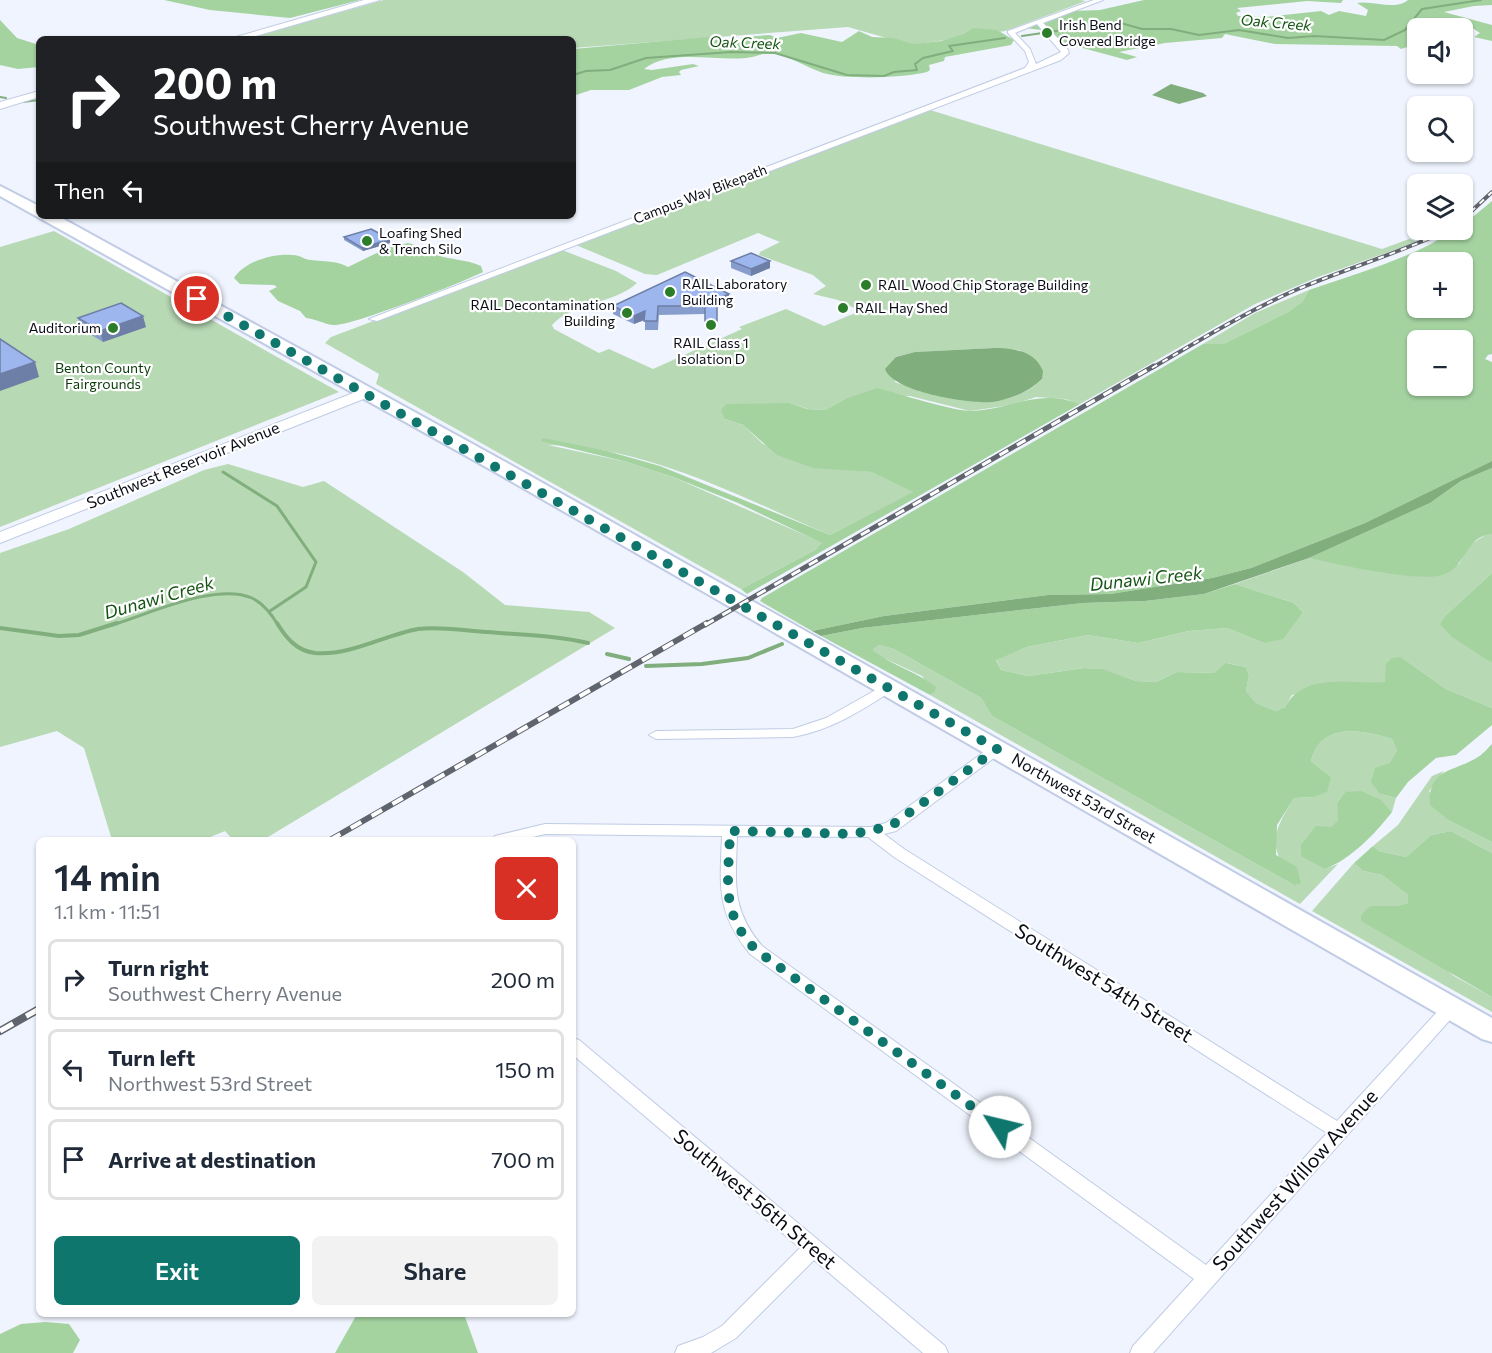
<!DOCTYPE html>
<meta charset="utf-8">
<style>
body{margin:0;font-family:Commissioner,sans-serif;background:#f2f2f3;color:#1f2937;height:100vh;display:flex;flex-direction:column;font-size:22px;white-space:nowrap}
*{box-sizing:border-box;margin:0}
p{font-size:20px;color:#747a83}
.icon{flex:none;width:33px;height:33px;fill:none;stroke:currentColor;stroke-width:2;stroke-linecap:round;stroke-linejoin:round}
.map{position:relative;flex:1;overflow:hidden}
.drawer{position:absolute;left:36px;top:837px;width:540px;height:480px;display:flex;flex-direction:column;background:#fff;border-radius:9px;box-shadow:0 2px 4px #0004}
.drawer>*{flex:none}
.guide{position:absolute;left:36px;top:36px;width:540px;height:183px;border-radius:9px;box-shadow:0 2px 4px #0004;background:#202124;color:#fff;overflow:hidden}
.fabs{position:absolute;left:1407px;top:18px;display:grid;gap:12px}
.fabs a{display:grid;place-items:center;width:66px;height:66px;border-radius:9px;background:#fff;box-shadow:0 2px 4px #0004;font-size:30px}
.pin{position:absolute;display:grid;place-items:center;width:51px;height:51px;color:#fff;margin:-26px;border:3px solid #fff;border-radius:50%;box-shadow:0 2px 6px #0007}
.me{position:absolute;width:66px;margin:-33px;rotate:306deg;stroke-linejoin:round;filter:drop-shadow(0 0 4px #0008)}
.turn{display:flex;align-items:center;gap:21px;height:126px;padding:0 18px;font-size:27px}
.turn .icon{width:78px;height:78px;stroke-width:2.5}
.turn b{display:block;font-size:42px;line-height:51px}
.then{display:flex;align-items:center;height:57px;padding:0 18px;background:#0003;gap:12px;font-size:22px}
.round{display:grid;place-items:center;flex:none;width:63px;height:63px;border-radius:9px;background:#f2f2f3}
.overview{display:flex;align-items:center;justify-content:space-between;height:102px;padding:0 18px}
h1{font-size:36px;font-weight:600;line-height:45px}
.primary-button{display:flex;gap:12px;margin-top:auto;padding:12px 18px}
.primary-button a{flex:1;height:69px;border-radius:9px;background:#0f766e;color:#fff;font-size:24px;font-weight:600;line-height:69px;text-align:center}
.primary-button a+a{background:#f2f2f3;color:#1f2937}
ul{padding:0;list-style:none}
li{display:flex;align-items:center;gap:18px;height:81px;margin:0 12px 9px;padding:0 6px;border:3px solid #e0e1e3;border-radius:9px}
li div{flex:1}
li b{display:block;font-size:22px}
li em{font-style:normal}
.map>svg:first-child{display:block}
.green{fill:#b7d9b4;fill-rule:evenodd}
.forest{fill:#a4d3a0;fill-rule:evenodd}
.water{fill:#81ae7d}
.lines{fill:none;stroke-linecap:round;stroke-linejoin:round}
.stream-far2{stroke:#81ae7d;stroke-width:2}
.stream-far1{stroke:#81ae7d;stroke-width:3}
.stream{stroke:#81ae7d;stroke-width:4}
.street-casing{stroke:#c0cce5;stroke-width:2}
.secondary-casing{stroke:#c0cce5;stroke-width:2}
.primary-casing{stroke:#c0cce5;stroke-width:4}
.street{fill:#fff;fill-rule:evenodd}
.secondary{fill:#fff;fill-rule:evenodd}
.primary{fill:#fff;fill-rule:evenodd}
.rail-far3-casing{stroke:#60646d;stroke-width:4}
.rail-far2-casing{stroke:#60646d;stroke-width:5}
.rail-far1-casing{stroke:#60646d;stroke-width:6}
.rail-casing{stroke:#60646d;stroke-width:8}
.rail-far3{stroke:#fff;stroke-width:2;stroke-dasharray:6;stroke-linecap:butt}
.rail-far2{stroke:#fff;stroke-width:3;stroke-dasharray:10;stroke-linecap:butt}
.rail-far1{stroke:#fff;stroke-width:4;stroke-dasharray:12;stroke-linecap:butt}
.rail{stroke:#fff;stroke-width:5;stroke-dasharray:15;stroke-linecap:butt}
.wall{fill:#879dcd}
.shaded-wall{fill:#6e7fa7}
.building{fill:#9db6ee;stroke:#6e7fa7;stroke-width:1.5}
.route{stroke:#0f766e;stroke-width:10;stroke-dasharray:0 18}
.poi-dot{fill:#2b7d29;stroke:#fff;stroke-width:2}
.labels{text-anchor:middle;stroke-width:4.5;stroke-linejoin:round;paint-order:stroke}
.far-poi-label{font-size:14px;fill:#090c15;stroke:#fff;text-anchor:start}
.far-street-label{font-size:14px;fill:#090c15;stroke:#fff}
.far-park-label{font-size:14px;fill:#0a3b0a;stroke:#fff}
.far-water-label{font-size:15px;font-style:italic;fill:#155514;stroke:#fff}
.street-label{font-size:16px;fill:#090c15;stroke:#fff}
.water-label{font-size:18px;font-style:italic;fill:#155514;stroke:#fff}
.near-street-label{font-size:20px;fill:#090c15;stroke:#fff}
</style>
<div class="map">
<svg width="1492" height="1353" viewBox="0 0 1492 1353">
<rect width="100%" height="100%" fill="#eff4fe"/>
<path class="green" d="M384,0H1080L1086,1L1005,31L911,45L848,27L573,48V39H245Z
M930,110L1382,249L1409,239L1417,242L1318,277L1255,304L1080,404L1065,399L1036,397L1011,405L970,411L910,396L845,399L825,410L808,409L790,403L771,405L725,419L743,425L763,444L850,470L871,472L914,492L830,535C740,497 647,446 548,445L627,462L673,477L823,543L815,550L741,589L376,384L379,374L325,343L331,337L562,250L616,271L637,283C614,304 573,302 552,325L554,329L599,353L609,349L653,369L742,329L739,327L786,309L824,326L860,311L838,300L813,294L826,286L813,275L759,255L760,252L780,242L758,233L657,275L645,274L576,245ZM994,348L1019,350L1042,379C1003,418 939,397 895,382L896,357L915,352Z
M54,231L339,392L0,527V247Z
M1309,290L1302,302L1288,312L1223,344H1203L1255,313Z
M228,464L303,487L324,481L463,572L505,605L589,612L615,628L263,840H233L225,831L203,840H112L84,748L57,731L0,747V553L69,529L204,470Z
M1487,534H1492V573L1446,615L1441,624L1492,663V708L1446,689L1401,657L1385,682L1292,695L1285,707L1276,711L1256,703L1246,691L1249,675L1246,667L1227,663L1214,673L1177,672L1156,682L1136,681L1102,669L1084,668L1028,676L1001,670L996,659L1027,647L1088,635L1138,643L1189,631L1227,628L1264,643L1303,612L1294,603L1235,584L1309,558L1360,567L1459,564L1470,545Z
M879,645L894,649L981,698L992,716L1294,885C1270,845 1269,838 1294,798L1313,797L1331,777L1311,761C1321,722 1361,729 1392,739L1397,751L1380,794L1396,798L1392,812C1378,797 1366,791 1345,792L1337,803L1339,821L1330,827L1325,869L1338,864L1300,904L930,695L934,693L922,676L882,657L873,650Z
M1444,771L1429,791L1450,821L1492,842V853L1451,831L1431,835L1406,857L1379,851L1373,846L1398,825L1432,776Z
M1354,863L1363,871L1382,875L1408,895L1409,903L1396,906H1370L1454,976L1492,997V1012L1312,911Z"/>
<path class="forest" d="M164,0H360L290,18L210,10Z
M1144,0H1343L1341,3L1307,1L1237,8L1241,11L1236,13L1238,16L1265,17L1321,11L1329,15L1339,11L1366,16L1368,10L1357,3C1373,0 1395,11 1408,0H1492V5L1474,6L1444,12L1492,25V41L1474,37L1480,33L1471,27L1446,23L1444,24L1447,27L1418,28L1417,44L1401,49L1397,46L1275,44L1225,34L1222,38L1165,43L1119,52L1137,57L1127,60L1064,43L1042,30L1024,28L1032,24L1040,26L1043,22L1072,11L1100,10Z
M0,20L17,38L39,45V67L18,69L0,65Z
M973,28L997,30L1014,40L1011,45L945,57L944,61L929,65L930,70L927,72C902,78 848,80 823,73C806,67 791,57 773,53C763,52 760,56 752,57C721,63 671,47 644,69L652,70L693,64L699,66L681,70L679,72L681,75L662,77L629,90H591L573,96V49L709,37L735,41L756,36L770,35L777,38L801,33L842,42L859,31L872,37L893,38L913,44L941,41L964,34Z
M1492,201V354L1488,355L1485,359L1492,362V461L1365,523L1251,568L1212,578L1110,594L1048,595L884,616L812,631L760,601L762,598L1203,344H1223L1288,312L1302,302L1309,290C1349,276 1391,264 1429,245C1439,240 1451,230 1462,230L1463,225ZM1418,262H1462V308H1418ZM1418,340H1462V386H1418Z
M408,243C420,245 424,250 434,254C449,260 466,259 481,266L483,272C463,282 350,327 333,325C324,324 316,319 306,318L300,311L278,301L269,291L277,287L274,285L240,284L234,278C245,261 274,253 293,255C300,255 305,260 311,260C325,262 335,260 348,267L387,248Z
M877,388C900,394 952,411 972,411C1014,409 1037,388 1080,404L747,594L741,589L815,550L822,543L738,503L673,477L627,462L541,441L543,438L607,451L660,466L830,535L913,492L871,472L813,468L777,455L743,425L725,419L721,410L726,404L790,403L807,409L825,410L845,399Z
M1492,468V534C1467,535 1466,566 1445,574C1423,584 1337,564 1309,558L1430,503L1461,481Z
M1492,573V663L1452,637L1440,624L1446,615Z
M1235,584L1294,603L1303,612L1283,639L1264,643L1227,628L1189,631L1138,643L1088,635L1027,647L996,660L1001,670L1028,676L1084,668L1103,669L1136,681L1156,682L1177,672L1214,673L1226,663L1246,667L1249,675L1246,691L1256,703L1276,711L1285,707C1305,671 1349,685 1385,682L1386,664L1392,658L1401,657L1446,689L1492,708V725L1456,755L1436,758L1408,782L1396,798L1380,794L1371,782L1375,768L1390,763L1397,751L1392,739C1361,729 1321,722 1311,761L1331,777L1327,792L1313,797L1294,798L1277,825L1276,855L1297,867L1301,883L1294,885L992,716L981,698L894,649L879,645L873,650C892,666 916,671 936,687L934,693L930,695L821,636L862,628L1083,603L1145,601L1204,594Z
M1492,744V842L1450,821L1430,805C1427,768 1455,772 1478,757C1483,754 1488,748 1492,744Z
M1361,791L1381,800L1392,812C1375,834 1351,859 1325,869L1301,856V845L1316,826L1330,827L1338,821L1337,803L1345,792Z
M1451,831L1492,853V997L1361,921V915L1370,906H1396L1408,903V895L1382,875L1363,871L1354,863L1373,846L1379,851L1406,857L1431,835Z
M357,1314H464L478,1353H335Z
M45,1322L69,1324L80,1340L73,1353H0V1334L21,1324Z"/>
<path class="water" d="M1171,84L1203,93L1207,96L1179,104L1152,95Z
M994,348C1014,348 1035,351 1043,371L1042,379C1029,392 1009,400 992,402C969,404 893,392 885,369L896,357L915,352Z
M1492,461V468L1461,481L1430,503L1309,558L1204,594L1145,601L1083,603L862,628L821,636L812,631L884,616L1048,595L1110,594L1212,578L1251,568L1365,523Z"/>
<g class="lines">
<path class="stream-far2" d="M1022,36L1117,22L1142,29H1171L1199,35L1239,30L1288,38L1314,36L1384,40L1405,30L1422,9L1481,0
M573,75L586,71L610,70L646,58L731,52L775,53L847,75L884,76L894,72L917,70L915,64L923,58L953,51L949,46L1005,38
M0,97L6,98
M23,102L39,100"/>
<path class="stream-far1" d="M223,472L277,506L316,562L306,587L270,611
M112,625C149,614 216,582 252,598C264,604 272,615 278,625"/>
<path class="stream" d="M277,623C286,638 297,651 315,653C351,656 384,635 418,629C441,626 464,631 487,632C521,635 555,635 588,643
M0,628L59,636L79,635L117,623
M607,654L629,659
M646,666L702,664L748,658L782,644"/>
<defs>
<path id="street" d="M1094,0H1103L1043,23L1067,48L1069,53L1061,60L377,321L369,319L1025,68L1029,62L1025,51L1008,33V31ZM1037,24L1061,52L1036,64L1030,49L1015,33Z
M888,683L893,684L895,687L893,690C861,711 831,730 793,737L656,739L649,735L656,731L793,729L826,718Z
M997,744L1002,746L1004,749L1002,752L896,831L884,834L904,849L1337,1121L1437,1012L1442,1002L1448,1000L1454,1002L1456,1006L1449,1021L1153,1353H1130L1133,1346L1194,1279L750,954C716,912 720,887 722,836L545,834L521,840H492L495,836L545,824L871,827L886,823L992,746ZM737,836L868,837L894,857L1327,1133L1206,1265L762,946C730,908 736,882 737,836Z
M573,1038L579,1040L945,1346L948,1353H923L814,1260L736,1338L711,1353H675L678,1346L703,1337L722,1326L800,1248L573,1055Z"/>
<path id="secondary" d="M364,0H380L245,39H229Z
M39,91V97L0,109V102Z
M366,388L374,393L371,396L0,543V532Z"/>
<path id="primary" d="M0,186L39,206V216H58L509,464L1492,1018V1042L1482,1039L495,472L0,196Z"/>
</defs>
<use href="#street" class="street-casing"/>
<use href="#secondary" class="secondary-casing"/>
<use href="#primary" class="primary-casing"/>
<use href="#street" class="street"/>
<use href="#secondary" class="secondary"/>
<use href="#primary" class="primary"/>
<defs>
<path id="rail-far3" d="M1462,220L1492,192
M1152,368C1200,340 1247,311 1298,289C1348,268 1399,253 1448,230"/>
<path id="rail-far2" d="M705,625L1154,366"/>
<path id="rail-far1" d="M330,840L707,623"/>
<path id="rail" d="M0,1031L39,1009"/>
</defs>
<use href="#rail-far3" class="rail-far3-casing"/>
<use href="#rail-far2" class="rail-far2-casing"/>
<use href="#rail-far1" class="rail-far1-casing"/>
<use href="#rail" class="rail-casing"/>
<use href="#rail-far3" class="rail-far3"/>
<use href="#rail-far2" class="rail-far2"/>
<use href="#rail-far1" class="rail-far1"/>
<use href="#rail" class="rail"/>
</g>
<path class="wall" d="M344,237L390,243L363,251L344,240Z
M731,261L770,268L751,276L731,268Z
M729,294V302L717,307V329H705V314L659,315L658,330H645V320L634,324L613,314V306Z
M78,318L146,327L103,342L80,328Z"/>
<path class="shaded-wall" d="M390,239V243L363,251L362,248Z
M770,261V268L751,276V269Z
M729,294V302L717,307V329V299Z
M645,311L646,319L634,324V316Z
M143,316L146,327L103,342L100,331Z
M35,362L39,377L0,391V374Z"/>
<path class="building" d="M371,229L390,239L362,248L344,237Z
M751,253L770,261L751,269L731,261Z
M685,272L729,294L717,299V321H705V306H658L657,321H644L645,311L634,316L613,306Z
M121,303L143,316L100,331L78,318Z
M0,339L35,362L0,374Z"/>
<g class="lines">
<path class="route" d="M197,299L997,749L891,826L853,834L730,831C729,880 719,912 756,950L1000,1127"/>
</g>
<g class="poi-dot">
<circle cx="1047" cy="33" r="6"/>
<circle cx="367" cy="241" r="6"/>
<circle cx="866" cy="285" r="6"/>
<circle cx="670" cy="292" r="6"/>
<circle cx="843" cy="308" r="6"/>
<circle cx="627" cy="313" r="6"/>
<circle cx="711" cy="325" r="6"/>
<circle cx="113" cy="328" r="6"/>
</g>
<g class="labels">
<g class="far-poi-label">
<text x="1059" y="30">Irish Bend<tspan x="1059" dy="16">Covered Bridge</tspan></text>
<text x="379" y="238">Loafing Shed<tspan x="379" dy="16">&amp; Trench Silo</tspan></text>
<text x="682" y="289">RAIL Laboratory<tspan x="682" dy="16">Building</tspan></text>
<text x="878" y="290">RAIL Wood Chip Storage Building</text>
<text x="615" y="310" text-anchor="end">RAIL Decontamination<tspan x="615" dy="16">Building</tspan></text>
<text x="855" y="313">RAIL Hay Shed</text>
<text x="101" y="333" text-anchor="end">Auditorium</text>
<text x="711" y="348" text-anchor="middle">RAIL Class 1<tspan x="711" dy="16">Isolation D</tspan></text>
</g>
<g class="far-street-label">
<text transform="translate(700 194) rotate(-21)" y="5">Campus Way Bikepath</text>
</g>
<g class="far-park-label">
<text x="103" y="373">Benton County<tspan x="103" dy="16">Fairgrounds</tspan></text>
</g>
<g class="far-water-label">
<text transform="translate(1276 23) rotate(5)" y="5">Oak Creek</text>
<text transform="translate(745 43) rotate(2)" y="5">Oak Creek</text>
</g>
<g class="street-label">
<text transform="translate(183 465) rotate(-22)" y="6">Southwest Reservoir Avenue</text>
<text transform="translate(1084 798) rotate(30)" y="6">Northwest 53rd Street</text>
</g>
<g class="water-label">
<text transform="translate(1146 579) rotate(-6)" y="6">Dunawi Creek</text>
<text transform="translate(159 598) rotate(-16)" y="6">Dunawi Creek</text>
</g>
<g class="near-street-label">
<text transform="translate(1104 983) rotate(32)" y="7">Southwest 54th Street</text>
<text transform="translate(1295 1180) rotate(-48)" y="7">Southwest Willow Avenue</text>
<text transform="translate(755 1199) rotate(40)" y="7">Southwest 56th Street</text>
</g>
</g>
</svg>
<div class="fabs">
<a><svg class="icon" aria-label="sound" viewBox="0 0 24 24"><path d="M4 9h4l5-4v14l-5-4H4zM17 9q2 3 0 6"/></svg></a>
<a><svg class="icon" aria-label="search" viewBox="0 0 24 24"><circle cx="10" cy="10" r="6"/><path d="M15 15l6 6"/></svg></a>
<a><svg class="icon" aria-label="layers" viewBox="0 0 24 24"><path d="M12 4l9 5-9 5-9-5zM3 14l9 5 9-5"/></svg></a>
<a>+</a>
<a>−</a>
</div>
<div class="pin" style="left:197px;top:299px;background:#d93025"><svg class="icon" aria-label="arrive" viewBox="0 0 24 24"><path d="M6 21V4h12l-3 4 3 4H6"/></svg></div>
<svg class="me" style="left:1000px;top:1127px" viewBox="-20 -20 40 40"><circle r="19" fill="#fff"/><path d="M0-13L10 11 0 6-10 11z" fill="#0f766e"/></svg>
<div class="guide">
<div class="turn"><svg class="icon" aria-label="right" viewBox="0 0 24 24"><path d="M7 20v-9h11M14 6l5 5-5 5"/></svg><div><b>200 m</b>Southwest Cherry Avenue</div></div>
<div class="then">Then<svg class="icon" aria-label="left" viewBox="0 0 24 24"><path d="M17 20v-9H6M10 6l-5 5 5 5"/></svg></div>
</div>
<section class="drawer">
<div class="overview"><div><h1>14 min</h1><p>1.1 km · 11:51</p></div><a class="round" style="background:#d93025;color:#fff"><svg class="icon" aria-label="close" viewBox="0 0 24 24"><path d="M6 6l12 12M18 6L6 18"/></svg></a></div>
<ul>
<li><svg class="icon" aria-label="right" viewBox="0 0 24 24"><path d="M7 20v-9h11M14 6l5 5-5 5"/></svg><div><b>Turn right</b><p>Southwest Cherry Avenue</p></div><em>200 m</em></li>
<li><svg class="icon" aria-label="left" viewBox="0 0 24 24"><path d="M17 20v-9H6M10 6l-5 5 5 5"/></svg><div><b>Turn left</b><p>Northwest 53rd Street</p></div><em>150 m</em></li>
<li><svg class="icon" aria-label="arrive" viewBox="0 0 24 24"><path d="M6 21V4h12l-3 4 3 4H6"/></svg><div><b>Arrive at destination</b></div><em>700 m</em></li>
</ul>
<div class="primary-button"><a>Exit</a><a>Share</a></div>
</section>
</div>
